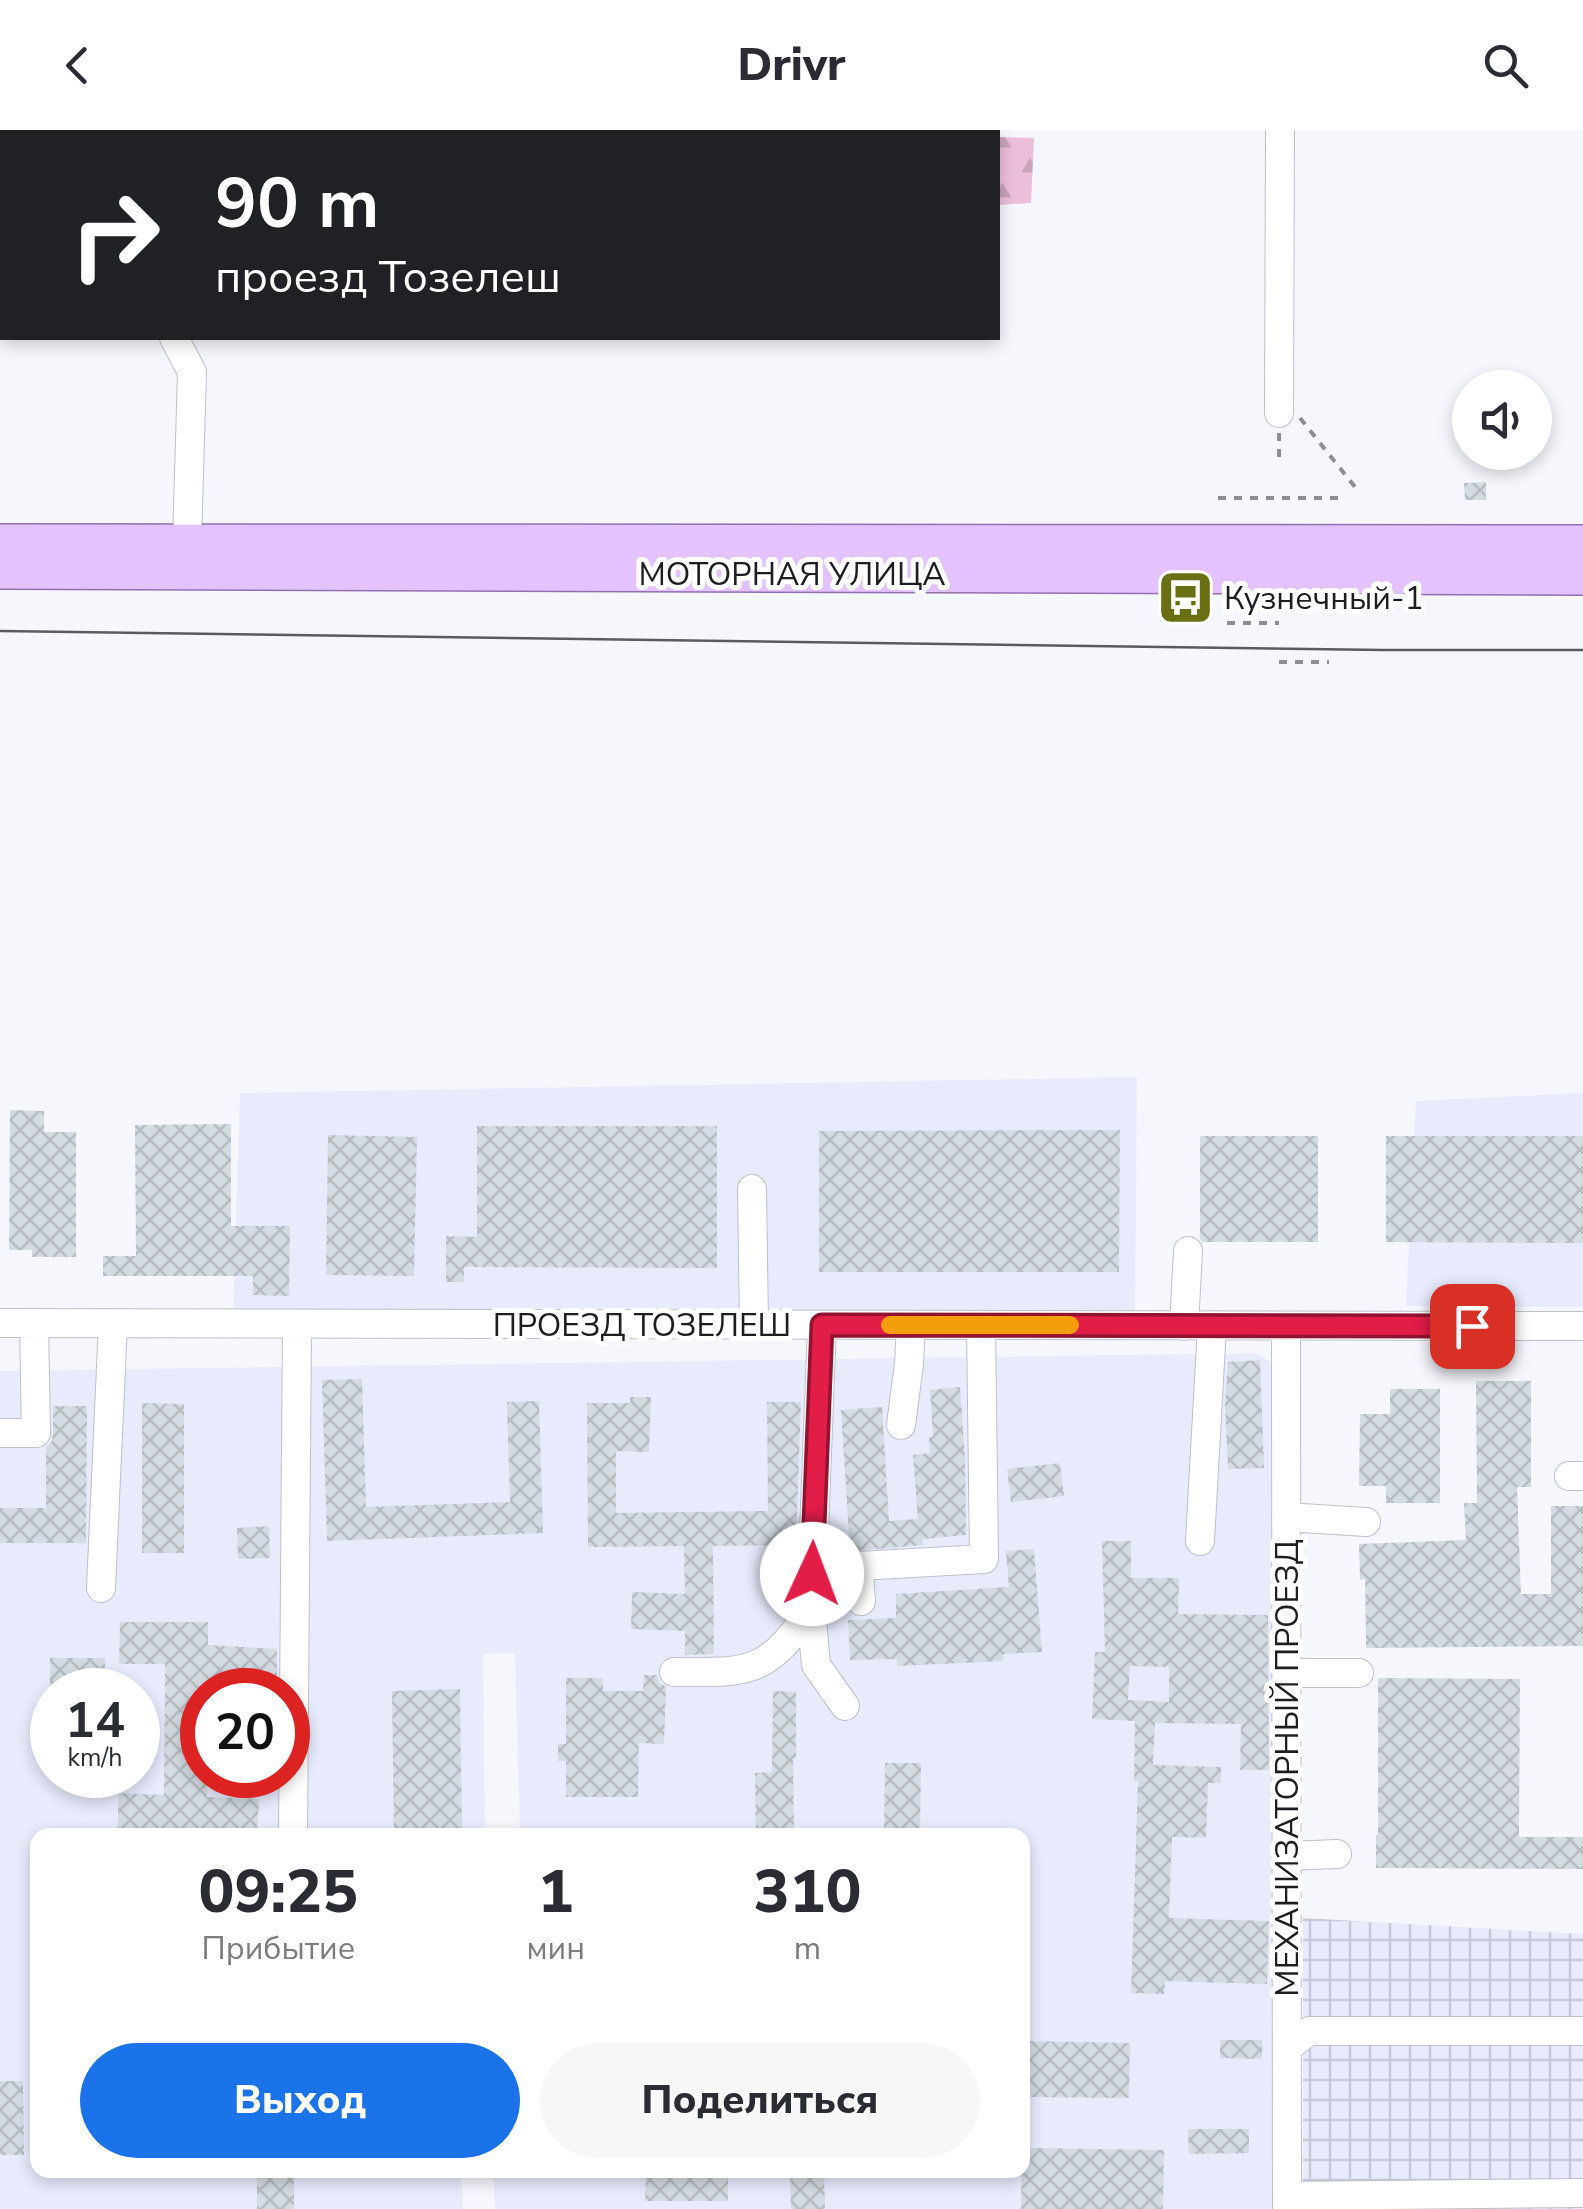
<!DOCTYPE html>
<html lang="ru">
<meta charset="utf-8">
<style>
body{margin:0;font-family:"Nunito Sans",sans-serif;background:#f7f7f7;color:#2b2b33;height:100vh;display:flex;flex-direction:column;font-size:38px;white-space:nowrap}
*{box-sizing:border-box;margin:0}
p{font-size:32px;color:#7c7c81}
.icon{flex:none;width:55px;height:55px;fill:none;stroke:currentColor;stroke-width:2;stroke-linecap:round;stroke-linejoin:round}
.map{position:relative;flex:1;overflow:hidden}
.details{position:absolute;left:30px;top:1698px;width:1000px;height:350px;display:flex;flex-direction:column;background:#fff;border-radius:20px;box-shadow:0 5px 15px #0003}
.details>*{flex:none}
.guide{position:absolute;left:0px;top:0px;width:1000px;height:210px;box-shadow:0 5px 15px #0003;background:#202124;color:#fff;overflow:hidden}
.fabs{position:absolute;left:1452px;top:240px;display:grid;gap:20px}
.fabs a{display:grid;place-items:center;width:100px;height:100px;border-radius:50%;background:#fff;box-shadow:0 5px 15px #0003;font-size:50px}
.speed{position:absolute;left:30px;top:1538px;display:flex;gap:20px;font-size:50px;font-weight:700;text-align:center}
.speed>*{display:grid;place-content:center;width:130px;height:130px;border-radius:50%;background:#fff;box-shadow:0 5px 15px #0003;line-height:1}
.speed small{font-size:25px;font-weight:400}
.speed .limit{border:15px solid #d22;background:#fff;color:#111}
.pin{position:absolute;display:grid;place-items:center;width:85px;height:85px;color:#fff;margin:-42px;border-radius:20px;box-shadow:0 5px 15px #0006}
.me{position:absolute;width:110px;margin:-55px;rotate:2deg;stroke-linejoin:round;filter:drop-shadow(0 0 8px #0008)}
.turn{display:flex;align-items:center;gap:35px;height:210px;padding:0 50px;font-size:45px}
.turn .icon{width:130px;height:130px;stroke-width:2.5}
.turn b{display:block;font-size:70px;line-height:85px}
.eta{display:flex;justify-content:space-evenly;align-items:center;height:170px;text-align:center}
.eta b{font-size:60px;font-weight:800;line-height:70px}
.cta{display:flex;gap:20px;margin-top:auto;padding:20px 50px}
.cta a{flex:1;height:115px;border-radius:60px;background:#1a73e8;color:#fff;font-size:40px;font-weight:800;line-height:115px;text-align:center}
.cta a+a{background:#f7f7f7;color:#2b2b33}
header{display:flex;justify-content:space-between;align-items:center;height:130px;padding:0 50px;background:#fff;font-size:45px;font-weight:800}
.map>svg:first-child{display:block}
.built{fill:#e7ebfc;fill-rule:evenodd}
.industrial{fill:url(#industrial-grid)}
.forest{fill:url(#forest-firs)}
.building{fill:url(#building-cross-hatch);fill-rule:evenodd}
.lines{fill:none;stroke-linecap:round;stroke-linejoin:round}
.minor-casing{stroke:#bec0ca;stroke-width:30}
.major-casing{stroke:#926fb0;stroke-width:38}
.path{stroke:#8d8e93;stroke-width:4;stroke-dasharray:8 8;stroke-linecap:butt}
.minor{stroke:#fff;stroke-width:28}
.major{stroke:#e3c2fe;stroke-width:35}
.tram{stroke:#5b5b5f;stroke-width:2.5}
.route-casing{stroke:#92132f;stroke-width:25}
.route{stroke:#e11d48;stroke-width:18}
.slow{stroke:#f59e0b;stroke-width:18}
.labels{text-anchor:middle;stroke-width:10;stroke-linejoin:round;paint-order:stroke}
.street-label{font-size:32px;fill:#1e1e22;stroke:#fff}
.poi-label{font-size:32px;fill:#1e1e22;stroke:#fff;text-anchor:start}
</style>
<header><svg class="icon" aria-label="back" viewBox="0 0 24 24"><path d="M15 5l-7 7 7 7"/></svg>Drivr<svg class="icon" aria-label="search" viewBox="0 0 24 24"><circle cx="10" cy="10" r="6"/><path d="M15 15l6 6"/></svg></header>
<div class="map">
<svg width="1583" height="2079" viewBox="0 0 1583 2079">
<defs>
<pattern id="industrial-grid" width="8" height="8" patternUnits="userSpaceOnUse" patternTransform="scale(2.5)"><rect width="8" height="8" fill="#e7ebfc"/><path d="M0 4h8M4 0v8" fill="none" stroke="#c6c9d8"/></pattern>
<pattern id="forest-firs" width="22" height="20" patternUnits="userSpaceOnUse" patternTransform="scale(2.5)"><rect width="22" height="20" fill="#ecbeda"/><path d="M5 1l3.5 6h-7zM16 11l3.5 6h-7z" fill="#caa3bb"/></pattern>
<pattern id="building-cross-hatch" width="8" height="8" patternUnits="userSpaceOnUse" patternTransform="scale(2.5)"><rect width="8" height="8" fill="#d3dce3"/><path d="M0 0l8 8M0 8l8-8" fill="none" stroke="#b5bcc2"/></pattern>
</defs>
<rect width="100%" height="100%" fill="#f6f7fd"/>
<path class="built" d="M1137,947L1135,1182H233L240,963Z
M1583,963V1177L1406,1176L1416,971Z
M1255,1223L1269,1231L1275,1247V2079H495L493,2040H1022V1705H520L515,1523L483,1524L485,1705H38V2040H461L463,2079H0V1241ZM52,1560H138V1645H52ZM202,1560H288V1645H202Z"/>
<path class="industrial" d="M1303,1788L1583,1804V2079H1303Z"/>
<path class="forest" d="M998,7L1034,8L1031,73L998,75Z"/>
<path class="building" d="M1486,352V370H1465L1464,353Z
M10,980L44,981V1002H76V1127H32V1120H9Z
M231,994V1096H290L289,1166L253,1165V1146H103V1126H136L135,995Z
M477,996H717V1138L464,1137V1152H446V1106L477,1107Z
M1120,1000L1119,1142H819V1001Z
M328,1005L417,1007L414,1146L326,1145Z
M1200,1006H1318V1112H1203L1200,1109Z
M1386,1006H1583V1113L1386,1112Z
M1260,1230L1264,1338L1228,1339L1225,1274L1228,1232Z
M362,1249L366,1377L510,1372L507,1272L539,1271L543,1403L327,1411L322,1250Z
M1476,1251H1531V1357H1517L1521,1464H1551V1376H1583V1516L1366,1518L1365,1449L1360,1450L1359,1414L1466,1410L1464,1373H1477Z
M960,1257L965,1328L966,1405L923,1409V1415L850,1421L841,1280L882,1277L889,1391L918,1389L913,1325L930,1323L929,1307H933L930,1260Z
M1390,1259H1440V1373H1386V1356H1359L1360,1284H1390Z
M630,1267H651L649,1322L616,1321V1383L768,1381L767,1272H801L796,1415L713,1416L714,1524L685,1525V1501L631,1499L632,1462L685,1464L684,1416L588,1417L587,1273H630Z
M142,1273L184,1274V1423H142Z
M53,1276H87L86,1413H0V1378H46V1317L52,1311L53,1304Z
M1060,1333L1064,1366L1011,1372L1007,1339Z
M269,1396L270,1428L238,1429L237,1398Z
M1102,1411H1131V1448H1179L1178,1484L1268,1485L1269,1640H1240L1241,1594L1155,1593L1153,1635L1221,1637V1653H1208L1206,1708L1172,1707L1169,1788L1269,1791L1267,1854L1165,1851L1164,1864L1131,1863L1138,1651H1134L1135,1591L1092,1589L1095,1522H1105ZM1130,1536L1169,1537V1572L1128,1570Z
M1034,1419L1042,1522L1003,1524V1531L897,1536V1529L850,1530L848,1490L896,1488V1464L1009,1457L1006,1421Z
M120,1492H208V1515L277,1519V1560H202V1645H208L207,1667L259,1669L257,1705H117L119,1663L164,1665L165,1534H119Z
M50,1528H105V1560H50Z
M644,1545H657L659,1552L666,1557L664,1614L639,1613L638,1667H566V1631H558V1614H566V1548H603V1561H643Z
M1378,1548L1520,1549L1519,1707H1583V1739L1376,1738V1705H1378Z
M460,1559L462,1705H394L392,1561Z
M773,1561L796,1562V1628H793L794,1705H756L755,1643L772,1642Z
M885,1633H921L920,1705H884Z
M1220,1910H1262V1929L1220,1928Z
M1024,1911L1130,1913L1129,1968L1022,1967Z
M0,1951H23L24,2025H0Z
M1188,1999H1249V2023L1189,2024Z
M1022,2018L1164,2020L1163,2079H1021Z
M257,2040H294V2079H257Z
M646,2040H728V2071H645Z
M790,2040H824L825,2079H791Z"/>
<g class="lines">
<defs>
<path id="minor" d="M174,208L192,242L187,412
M1279,283L1280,0
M752,1059L754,1195
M0,1193L1583,1196
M1184,1196L1188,1121
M1286,1197L1287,2079
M901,1295L909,1234L911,1195
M0,1303H36L34,1193
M1569,1346H1583
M1286,1387L1366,1392
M1200,1411L1212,1196
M101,1458L113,1193
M861,1471L858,1436L984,1429L981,1195
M811,1480L816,1535L845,1576
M674,1542C749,1542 765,1546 811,1480L822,1195
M1287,1543H1359
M293,1705L297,1194
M1287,1726L1337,1724
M1287,1918L1309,1901H1583
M1287,2066L1583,2063"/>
<path id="major" d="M0,412L1583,413
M0,441L1583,447"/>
</defs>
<use href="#minor" class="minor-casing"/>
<use href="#major" class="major-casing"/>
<path class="path" d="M1300,288L1359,362
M1279,303V329
M1218,368H1340
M1227,493H1279
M1279,532H1329"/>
<use href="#minor" class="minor"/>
<use href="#major" class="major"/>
<path class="tram" d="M0,501L1383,520H1583"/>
</g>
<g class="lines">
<defs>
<path id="route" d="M812,1444L822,1195L1472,1196"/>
</defs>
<use href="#route" class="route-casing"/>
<use href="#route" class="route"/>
<path class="slow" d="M890,1195H1070"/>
</g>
<defs>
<symbol id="bus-square" viewBox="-11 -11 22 22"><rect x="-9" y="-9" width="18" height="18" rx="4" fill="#6b6f13" stroke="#fff"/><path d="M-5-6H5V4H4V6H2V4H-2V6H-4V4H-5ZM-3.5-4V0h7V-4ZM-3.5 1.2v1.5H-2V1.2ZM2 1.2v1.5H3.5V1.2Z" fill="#fff"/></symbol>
</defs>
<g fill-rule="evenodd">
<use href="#bus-square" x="1154" y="436" width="63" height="63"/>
</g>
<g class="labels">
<g class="street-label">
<text x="792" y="455">МОТОРНАЯ УЛИЦА</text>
<text x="642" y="1206">ПРОЕЗД ТОЗЕЛЕШ</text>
<text transform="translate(1287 1638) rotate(-90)" y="11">МЕХАНИЗАТОРНЫЙ ПРОЕЗД</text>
</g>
<g class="poi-label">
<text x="1224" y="479">Кузнечный-1</text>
</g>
</g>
</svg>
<div class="fabs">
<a><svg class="icon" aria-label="sound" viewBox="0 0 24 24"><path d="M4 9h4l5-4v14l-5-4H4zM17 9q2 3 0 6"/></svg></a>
</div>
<div class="speed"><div>14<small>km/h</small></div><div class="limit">20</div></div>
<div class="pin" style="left:1472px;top:1196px;background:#d93025"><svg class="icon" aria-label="arrive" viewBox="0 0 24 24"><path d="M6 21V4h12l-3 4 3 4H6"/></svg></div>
<svg class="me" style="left:812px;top:1444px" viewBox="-20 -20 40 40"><circle r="19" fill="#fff"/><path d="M0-13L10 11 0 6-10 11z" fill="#e11d48"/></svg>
<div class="guide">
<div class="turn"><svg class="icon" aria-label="right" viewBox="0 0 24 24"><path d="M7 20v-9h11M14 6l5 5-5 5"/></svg><div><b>90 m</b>проезд Тозелеш</div></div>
</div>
<section class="details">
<div class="eta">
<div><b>09:25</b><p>Прибытие</p></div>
<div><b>1</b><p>мин</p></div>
<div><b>310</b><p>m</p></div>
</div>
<div class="cta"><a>Выход</a><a>Поделиться</a></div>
</section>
</div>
